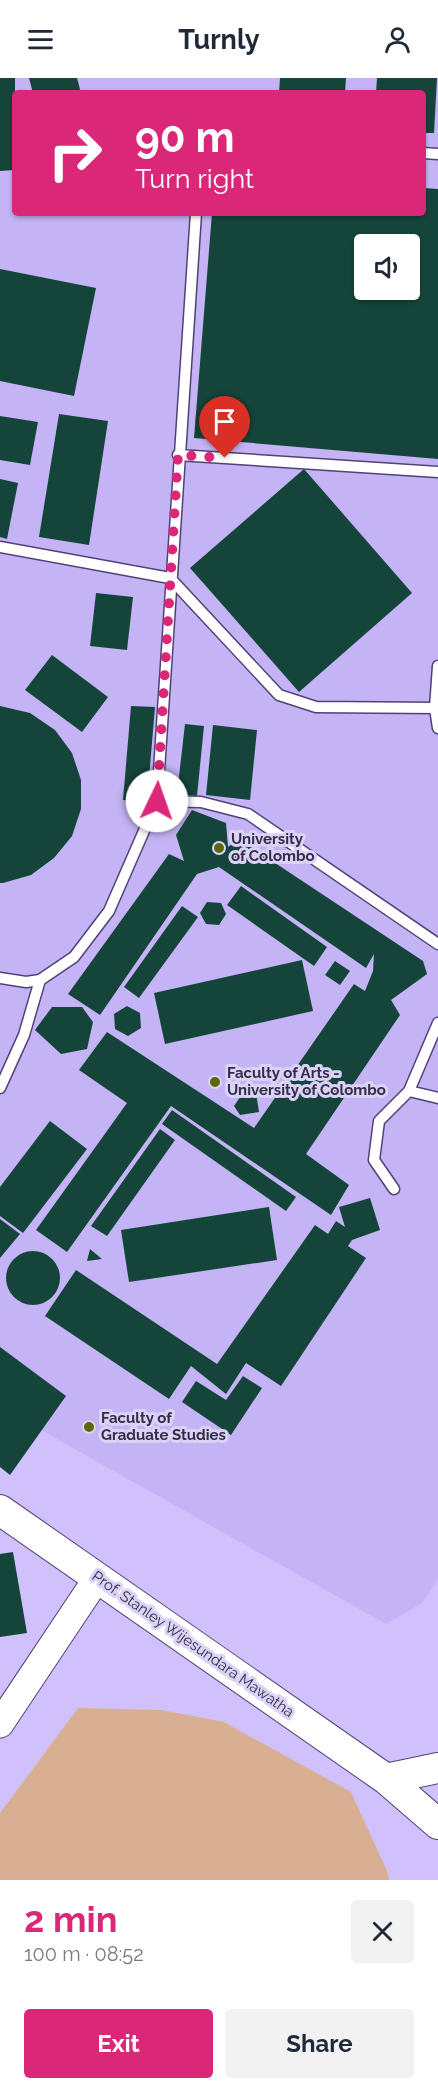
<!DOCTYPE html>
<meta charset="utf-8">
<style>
body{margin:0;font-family:Raleway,sans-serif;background:#f2f2f3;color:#1f2937;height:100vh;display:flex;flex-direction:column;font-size:22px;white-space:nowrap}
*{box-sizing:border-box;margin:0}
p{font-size:20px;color:#747a83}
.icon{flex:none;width:33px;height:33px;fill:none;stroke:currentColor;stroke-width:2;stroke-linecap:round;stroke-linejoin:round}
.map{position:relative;height:1802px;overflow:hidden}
.details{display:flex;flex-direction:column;background:#fff;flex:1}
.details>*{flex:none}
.guide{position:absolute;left:12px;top:12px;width:414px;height:126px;border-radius:6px;box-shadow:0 2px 4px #0004;background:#db2777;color:#fff;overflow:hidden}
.controls{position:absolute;left:354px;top:156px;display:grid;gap:12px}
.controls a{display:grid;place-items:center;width:66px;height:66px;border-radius:6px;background:#fff;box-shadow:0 2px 4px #0004;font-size:30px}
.pin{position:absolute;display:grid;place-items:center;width:51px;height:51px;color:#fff;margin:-62px -26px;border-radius:50% 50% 50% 0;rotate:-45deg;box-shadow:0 0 6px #0007}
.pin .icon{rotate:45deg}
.me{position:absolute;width:66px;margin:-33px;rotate:3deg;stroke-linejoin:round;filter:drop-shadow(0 0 4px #0008)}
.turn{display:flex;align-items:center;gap:21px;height:126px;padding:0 24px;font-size:27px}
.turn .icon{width:78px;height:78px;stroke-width:2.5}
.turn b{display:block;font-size:42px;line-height:51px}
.round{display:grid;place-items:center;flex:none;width:63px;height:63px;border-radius:6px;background:#f2f2f3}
.overview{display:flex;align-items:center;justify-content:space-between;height:102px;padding:0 24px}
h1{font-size:36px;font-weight:700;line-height:45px;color:#db2777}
.button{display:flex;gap:12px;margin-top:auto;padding:12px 24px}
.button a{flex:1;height:69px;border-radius:6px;background:#db2777;color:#fff;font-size:24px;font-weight:700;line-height:69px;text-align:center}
.button a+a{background:#f2f2f3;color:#1f2937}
header{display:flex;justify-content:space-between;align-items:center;height:78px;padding:0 24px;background:#fff;font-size:27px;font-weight:700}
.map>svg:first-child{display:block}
.built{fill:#c4b3f5;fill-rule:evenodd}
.green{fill:#d8af93}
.building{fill:#15453a;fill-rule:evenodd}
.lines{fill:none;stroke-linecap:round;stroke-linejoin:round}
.service-casing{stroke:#514275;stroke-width:13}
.tertiary-casing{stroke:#514275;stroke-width:29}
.secondary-casing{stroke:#514275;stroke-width:32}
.service{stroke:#fff;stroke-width:10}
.tertiary{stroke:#fff;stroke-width:27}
.secondary{stroke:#fff;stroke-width:30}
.route{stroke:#db2777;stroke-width:10;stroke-dasharray:0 18}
.poi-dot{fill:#5d6608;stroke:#dbd2f7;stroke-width:2}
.labels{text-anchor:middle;stroke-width:6;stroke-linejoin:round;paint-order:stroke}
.poi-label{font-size:15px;font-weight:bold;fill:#332d45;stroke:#dbd2f7;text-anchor:start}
.street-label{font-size:15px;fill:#332d45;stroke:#dbd2f7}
</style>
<header><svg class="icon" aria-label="menu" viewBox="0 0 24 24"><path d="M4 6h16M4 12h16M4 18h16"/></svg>Turnly<svg class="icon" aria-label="person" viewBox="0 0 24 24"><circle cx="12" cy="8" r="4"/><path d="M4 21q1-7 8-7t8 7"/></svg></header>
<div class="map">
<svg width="438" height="1802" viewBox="0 0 438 1802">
<rect width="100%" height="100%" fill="#d0c1fd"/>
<path class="built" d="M0,0H438V1501L422,1525L386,1546L0,1329ZM15,15H423V135H15ZM364,166H410V212H364Z"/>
<path class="green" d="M78,1630L161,1632L224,1644L351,1714L387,1793L389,1802H0V1735Z"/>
<path class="building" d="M0,0H15V92L0,93Z
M29,0H77L81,15H33Z
M280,0H346L345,15H279Z
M377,0H437L434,55H423V15H376Z
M423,110L438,111V381L194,360L212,135H423ZM364,166H410V212H364Z
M0,191L96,210L74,318L0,303Z
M59,336L108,343L89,467L39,459Z
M0,338L38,344L30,387L0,382Z
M304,391L412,515L299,614L190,490Z
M0,401L18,405L7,461L0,459Z
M96,515L133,519L127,572L90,568Z
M52,577L108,619L82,654L25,612Z
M0,628L30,635L55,652L72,675L81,702V731L72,758L54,780L31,797L3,805H0Z
M131,628L155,629L147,724L123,722Z
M185,646L204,648L197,718L177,716Z
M213,647L257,652L250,722L206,717Z
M192,732L226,745L228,769L239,761L423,883L427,896L391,922L400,937L306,1076L349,1107L331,1137L171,1028L67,1174L36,1152L127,1025L79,992L107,954L254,1050L354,906L365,913L373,893L374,876L366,890L219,789L197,796L100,937L68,916L169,776L184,783L176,757Z
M241,808L327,869L314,888L227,827Z
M207,824L221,825L226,836L219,847L206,846L200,835Z
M182,828L198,839L139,920L124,909Z
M302,882L313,933L165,966L154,915Z
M335,883L350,893L340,907L325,897Z
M127,928L140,935L141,950L128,958L115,951L114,936Z
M52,929H82L93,944L87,971L61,976L35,952Z
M245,1012L256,1015L259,1034L240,1037L234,1028Z
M172,1032L296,1119L286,1133L162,1046Z
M50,1043L87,1071L23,1155L0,1138V1109Z
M160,1051L175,1062L107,1158L91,1148Z
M370,1120L380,1152L352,1162L348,1168L366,1180L281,1308L246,1285L226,1316L191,1288L169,1321L45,1238L76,1192L217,1286L315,1147L328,1156L336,1143L345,1149L339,1129Z
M269,1129L277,1182L129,1204L121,1152Z
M0,1141L20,1156L0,1180Z
M90,1171L102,1181L87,1183Z
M6 1200a27 27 0 1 1 54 0a27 27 0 1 1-54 0Z
M0,1269L66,1318L10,1397L0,1389Z
M243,1298L262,1310L231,1357L182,1324L196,1303L226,1322Z
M13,1474L27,1555L0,1559V1476Z"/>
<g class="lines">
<defs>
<path id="service" d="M423,75L438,76
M178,377L438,394
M0,469L170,500L279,617L316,629L438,630
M438,588L435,630L438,650
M157,723L201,724L248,736L438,866
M0,900L26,904L40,902L74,879L109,833L157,723L196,135
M438,945L409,1013L438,1020
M0,1010L24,957L40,902
M394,1111L374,1082L379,1043L409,1013"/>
<path id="tertiary" d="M0,1646L98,1499"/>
<path id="secondary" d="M0,1432L386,1701L438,1746
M386,1701L438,1690"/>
</defs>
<use href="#service" class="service-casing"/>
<use href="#tertiary" class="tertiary-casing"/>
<use href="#secondary" class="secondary-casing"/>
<use href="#service" class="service"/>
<use href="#tertiary" class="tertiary"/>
<use href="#secondary" class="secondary"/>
</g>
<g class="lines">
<path class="route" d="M157,723L178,377L225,380"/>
</g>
<g class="poi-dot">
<circle cx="219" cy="770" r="6"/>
<circle cx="215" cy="1004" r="6"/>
<circle cx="89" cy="1349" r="6"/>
</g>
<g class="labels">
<g class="poi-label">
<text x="231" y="766">University<tspan x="231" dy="17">of Colombo</tspan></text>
<text x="227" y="1000">Faculty of Arts -<tspan x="227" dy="17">University of Colombo</tspan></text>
<text x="101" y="1345">Faculty of<tspan x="101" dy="17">Graduate Studies</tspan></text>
</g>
<g class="street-label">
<text transform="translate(193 1566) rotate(35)" y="5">Prof. Stanley Wijesundara Mawatha</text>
</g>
</g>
</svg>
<div class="controls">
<a><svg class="icon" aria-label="sound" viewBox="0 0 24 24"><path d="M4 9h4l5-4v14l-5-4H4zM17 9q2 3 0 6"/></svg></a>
</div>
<div class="pin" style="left:225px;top:380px;background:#d93025"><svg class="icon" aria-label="arrive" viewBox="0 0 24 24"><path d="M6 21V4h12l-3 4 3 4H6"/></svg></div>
<svg class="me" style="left:157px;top:723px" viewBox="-20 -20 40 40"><circle r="19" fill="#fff"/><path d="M0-13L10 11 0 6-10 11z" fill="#db2777"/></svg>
<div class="guide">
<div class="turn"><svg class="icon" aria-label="right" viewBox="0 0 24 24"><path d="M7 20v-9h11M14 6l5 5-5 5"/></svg><div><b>90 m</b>Turn right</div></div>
</div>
</div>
<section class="details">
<div class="overview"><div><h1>2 min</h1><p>100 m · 08:52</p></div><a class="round"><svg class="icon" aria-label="close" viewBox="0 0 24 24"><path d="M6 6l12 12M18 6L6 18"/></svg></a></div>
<div class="button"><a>Exit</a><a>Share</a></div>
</section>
